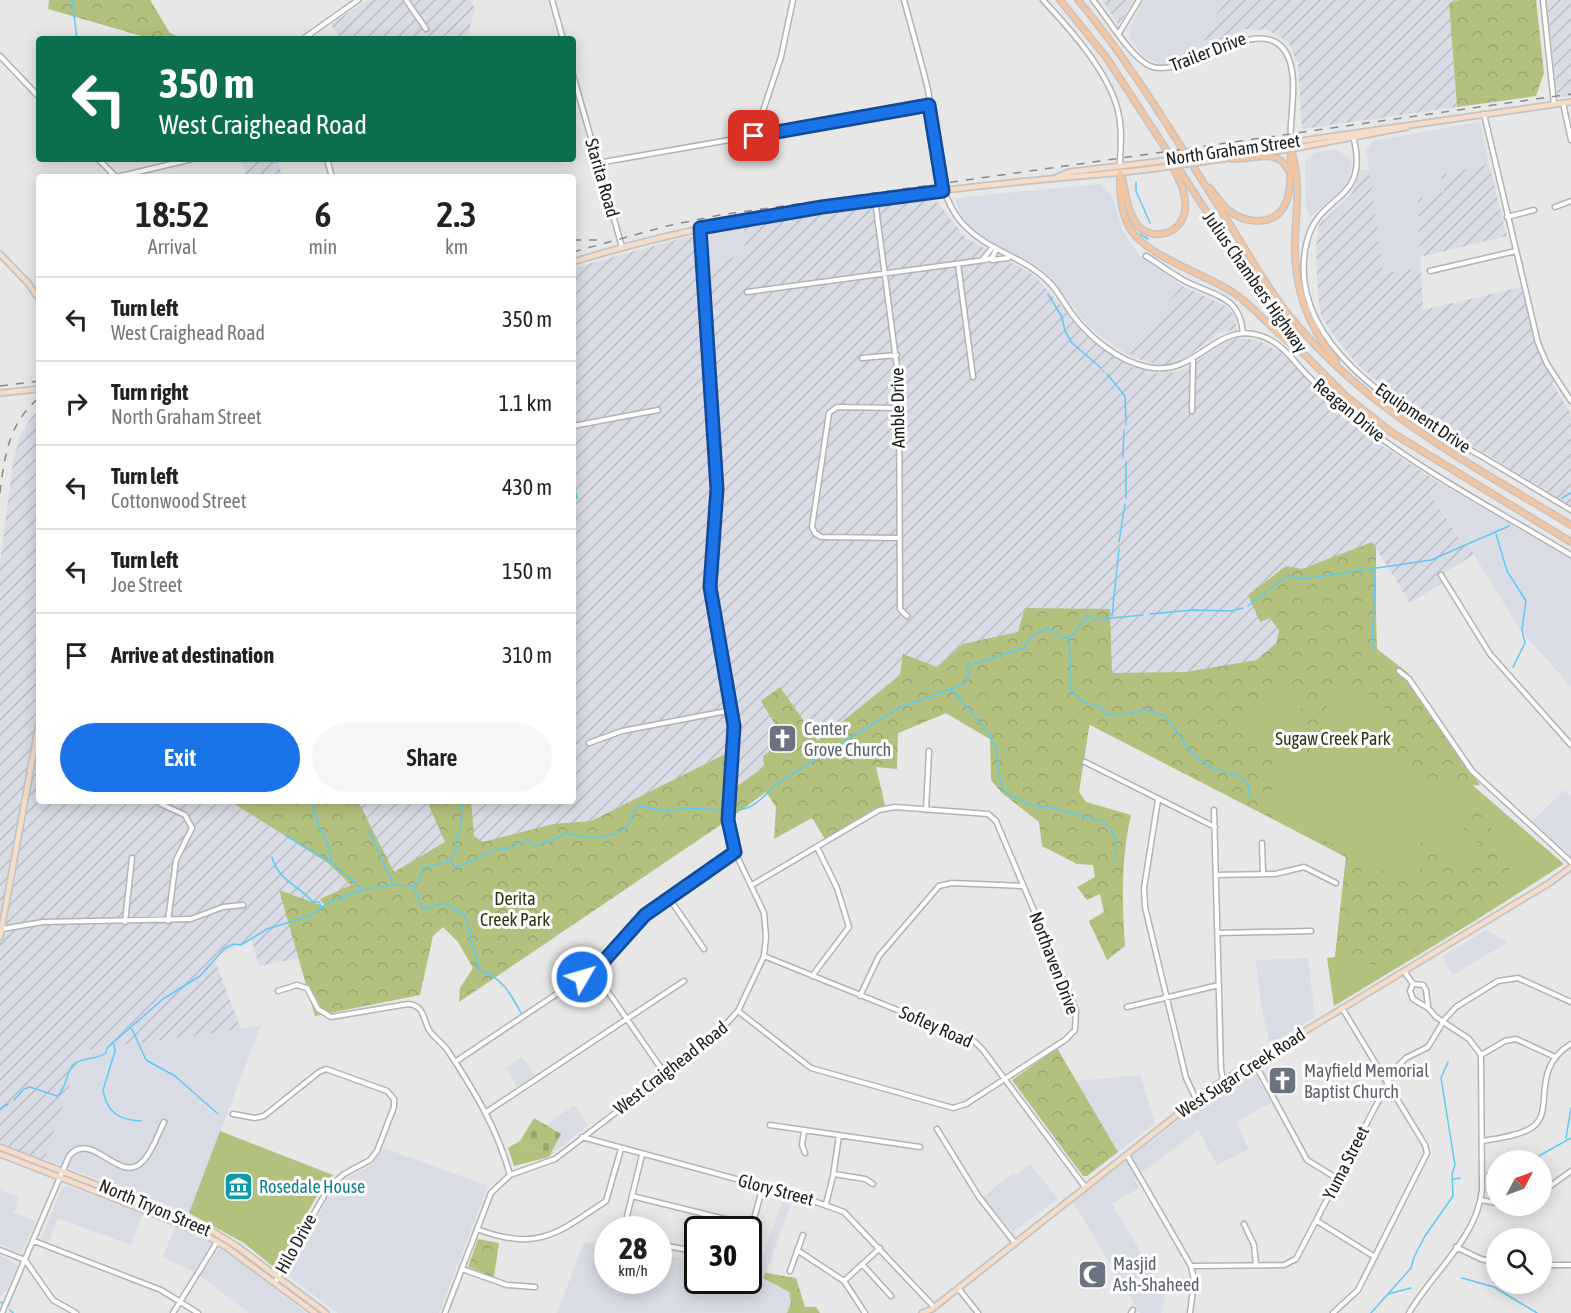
<!DOCTYPE html>
<style>
body{margin:0;font-family:"Asap Condensed",sans-serif;background:#f6f6f6;color:#222;height:100vh;display:flex;flex-direction:column;font-size:22px;white-space:nowrap}
*{box-sizing:border-box;margin:0}
p{font-size:20px;color:#767676}
.icon{flex:none;width:33px;height:33px;fill:none;stroke:currentColor;stroke-width:2;stroke-linecap:round;stroke-linejoin:round}
.map{position:relative;flex:1;overflow:hidden}
.side{position:absolute;left:36px;top:174px;width:540px;height:630px;display:flex;flex-direction:column;background:#fff;border-radius:6px;box-shadow:0 3px 15px #0003}
.side>*{flex:none}
.top-card{position:absolute;left:36px;top:36px;width:540px;height:126px;border-radius:6px;box-shadow:0 3px 15px #0003;background:#0b6e4f;color:#fff;overflow:hidden}
.needle{width:39px;rotate:49deg}
.controls{position:absolute;left:1486px;top:1150px;display:grid;gap:12px}
.controls a{display:grid;place-items:center;width:66px;height:66px;border-radius:50%;background:#fff;box-shadow:0 3px 15px #0003;font-size:30px}
.speed{position:absolute;left:594px;top:1216px;display:flex;gap:12px;font-size:30px;font-weight:700;text-align:center}
.speed>*{display:grid;place-content:center;width:78px;height:78px;border-radius:50%;background:#fff;box-shadow:0 3px 15px #0003;line-height:1}
.speed small{font-size:15px;font-weight:400}
.speed .limit{border:3px solid #111;border-radius:9px;background:#fff;color:#111}
.pin{position:absolute;display:grid;place-items:center;width:51px;height:51px;color:#fff;margin:-26px;border-radius:12px;box-shadow:0 3px 9px #0006}
.me{position:absolute;width:66px;margin:-33px;rotate:52deg;stroke-linejoin:round;filter:drop-shadow(0 0 4px #0008)}
.turn{display:flex;align-items:center;gap:21px;height:126px;padding:0 24px;font-size:27px}
.turn .icon{width:78px;height:78px;stroke-width:2.5}
.turn b{display:block;font-size:42px;line-height:51px}
.eta{display:flex;justify-content:space-evenly;align-items:center;height:102px;text-align:center}
.eta b{font-size:36px;font-weight:600;line-height:42px}
.action{display:flex;gap:12px;margin-top:auto;padding:12px 24px}
.action a{flex:1;height:69px;border-radius:36px;background:#1a73e8;color:#fff;font-size:24px;font-weight:600;line-height:69px;text-align:center}
.action a+a{background:#f6f6f6;color:#222}
ul{padding:0;list-style:none}
li{display:flex;align-items:center;gap:18px;height:84px;padding:0 24px;border-top:2px solid #e0e0e0}
li div{flex:1}
li b{display:block;font-size:22px}
li em{font-style:normal}
.map>svg:first-child{display:block}
.built{fill:#dadce5}
.industrial{fill:url(#industrial-furrows)}
.green{fill:#b3c17e}
.forest{fill:url(#forest-crowns)}
.cemetery{fill:url(#cemetery-stones)}
.lines{fill:none;stroke-linecap:round;stroke-linejoin:round}
.stream{stroke:#5ecaf3;stroke-width:1.5}
.minor-casing{stroke:#b3b3b5;stroke-width:7}
.major-casing{stroke:#c4c4c4;stroke-width:8}
.highway-casing{stroke:#c4c4c4;stroke-width:8}
.minor{stroke:#fff;stroke-width:4}
.major{stroke:#f7ddc8;stroke-width:4.5}
.highway{stroke:#f2c6a3;stroke-width:5}
.rail{stroke:#8a8a8b;stroke-width:1.5;stroke-dasharray:8 8;stroke-linecap:butt}
.major-bridge-casing{stroke:#c4c4c4;stroke-width:8;stroke-linecap:butt}
.major-bridge{stroke:#f7ddc8;stroke-width:4.5}
.route-casing{stroke:#114b97;stroke-width:15}
.route{stroke:#1a73e8;stroke-width:10}
.labels{text-anchor:middle;stroke-width:6;stroke-linejoin:round;paint-order:stroke}
.street-label{font-size:18px;fill:#1c1c1d;stroke:#fff}
.worship-label{font-size:18px;fill:#5b616d;stroke:#fff;text-anchor:start}
.park-label{font-size:18px;fill:#2f3510;stroke:#fff}
.culture-label{font-size:18px;fill:#0d838f;stroke:#fff;text-anchor:start}
</style>
<div class="map">
<svg width="1571" height="1313" viewBox="0 0 1571 1313">
<defs>
<pattern id="industrial-furrows" width="10" height="10" patternUnits="userSpaceOnUse" patternTransform="scale(1.5)"><rect width="10" height="10" fill="#dadce5"/><path d="M-1 1l2-2M0 10L10 0M9 11l2-2" fill="none" stroke="#babcc4"/></pattern>
<pattern id="forest-crowns" width="20" height="18" patternUnits="userSpaceOnUse" patternTransform="scale(1.5)"><rect width="20" height="18" fill="#b3c17e"/><path d="M2 6a3 3 0 1 1 6 0M12 15a3 3 0 1 1 6 0" fill="none" stroke="#99a56c"/></pattern>
<pattern id="cemetery-stones" width="16" height="16" patternUnits="userSpaceOnUse" patternTransform="scale(1.5)"><rect width="16" height="16" fill="#b3c17e"/><path d="M2 7V4a2 2 0 0 1 4 0v3zM10 15v-3a2 2 0 0 1 4 0v3z" fill="#99a56c"/></pattern>
</defs>
<rect width="100%" height="100%" fill="#e7e7e8"/>
<path class="built" d="M1144,0H1226L1203,31L1206,46L1168,63L1158,64L1144,57L1130,39V28Z
M1480,122L1489,164L1441,175L1445,192L1418,199L1421,268L1383,273L1366,150L1373,141Z
M1336,149L1352,161L1350,174L1342,190L1310,217L1306,205L1305,162L1315,153Z
M1101,184L1112,196L1123,232L1139,255L1182,286L1131,347V357L1090,328L1050,277L1037,266L1004,252L978,235L962,218L955,200L964,197Z
M744,226L745,257L725,258V264L710,266L708,234Z
M1438,482L1571,559V687L1519,628L1468,545L1465,546L1431,495Z
M1565,790L1571,796V855L1532,821Z
M1486,930L1508,942L1453,975L1442,957Z
M1308,958L1315,1017L1270,1045L1260,1000L1256,960Z
M261,1025L189,1213L44,1159L81,1051Z
M522,1057L535,1075L517,1087L506,1068Z
M1254,1071L1271,1103L1236,1122L1249,1149L1217,1165L1198,1130L1134,1179L1139,1188L1112,1204L1166,1294L1161,1313H1140L1073,1202L1189,1112Z
M1140,1075L1155,1123L1118,1152L1076,1081Z
M574,1105L588,1125L549,1157L561,1134L546,1125Z
M384,1148L488,1186L439,1313H338L287,1275L329,1195L345,1179L373,1164Z
M1030,1164L1058,1199L1013,1232L983,1197L1013,1173L1016,1175Z
M67,1186L143,1214L131,1245L58,1218L48,1243L41,1240L61,1190Z
M0,1190L18,1197L16,1205L18,1206L12,1215L16,1213L36,1221L21,1253L0,1244Z
M784,1197L792,1200L766,1272L796,1278L791,1313H557L584,1242L607,1246L608,1281H658L659,1255L697,1261L698,1281H748L749,1270L757,1271Z
M175,1226L212,1243L194,1272L163,1257Z
M219,1248L245,1265L306,1313H249L200,1276Z
M0,1255L16,1264L17,1267L6,1291L0,1297Z"/>
<path class="industrial" d="M368,0H471L475,9L467,39H341L331,24Z
M1102,0H1133L1119,25Z
M1227,0H1459L1449,3L1457,107L1302,129L1298,64L1289,44L1282,38L1267,30L1245,29L1206,46L1203,31Z
M1547,0H1571V96L1557,98Z
M242,159H278L282,177H246Z
M1489,164L1507,236L1420,257L1418,199L1444,192L1441,175Z
M1361,170H1369L1383,273L1421,268L1423,310L1521,287L1539,353L1554,381L1552,383L1571,414V506L1403,403L1357,364L1332,333L1321,316L1318,296L1316,247L1319,225L1351,195Z
M928,198L936,201L966,238L1035,276L1092,341L1132,367L1155,373L1176,372L1193,365L1220,344L1238,338L1257,340L1280,352L1348,420L1379,444L1438,482L1431,495L1464,546L1468,545L1474,554L1445,573L1441,584L1410,603L1374,545L1276,657L1094,695L1107,618L783,781L733,816L740,733L716,590L722,486L710,266L725,264V258L745,256L744,226Z
M690,236L697,239L700,273L711,475L706,598L728,717L729,752L490,871L327,908L279,891L299,958L259,966L251,939L214,958L241,1029L81,1051L44,1161L0,1142V564L13,462L20,435L29,421L39,409V801H573V268Z
M1182,286L1226,306L1235,316L1237,329L1219,333L1183,360L1171,364L1159,365L1131,357V348Z"/>
<path class="green" d="M1374,545L1377,649L1407,672L1445,728L1437,734L1471,784L1564,864L1473,922L1334,1006L1327,958L1335,957L1346,857L1086,723L1079,792L946,713L886,738L890,715L1094,695L1276,657Z
M220,1131L333,1175L320,1190L276,1269L244,1243L189,1213Z
M520,1141L549,1157L514,1166L508,1148Z"/>
<path class="forest" d="M49,0H150L170,33L184,39H152L48,9Z
M1459,0H1536L1544,73L1536,96L1457,107L1449,3Z
M1372,542L1376,548V659L1399,673L1480,785L1462,787L1449,780L1437,799C1420,786 1401,773 1394,751C1386,726 1396,719 1375,696L1333,685L1327,696V740L1303,761L1282,747L1308,695L1278,676L1240,732L1265,751L1277,753L1282,765L1267,801L1292,823L1405,882L1420,883V845L1427,833L1458,867L1482,847L1443,807L1460,808L1472,804L1489,823L1511,872L1470,916L1390,967L1335,958L1346,857L1090,722L1079,792L1086,802L1131,815C1121,860 1122,901 1125,946L1107,960L1089,921L1104,912L1100,894L1087,900L1077,887L1095,877L1093,865L1077,864L1042,846L1039,822L1002,793L991,780L990,739L946,713L898,733L897,769L876,767L885,805L825,839L812,818L774,839L776,807L766,792L733,816L736,787L764,767L763,756L769,752V737L779,731L761,701L780,687L818,741L900,675L903,654L937,667L963,644L1018,632L1025,608L1110,609L1112,673L1186,672L1256,660L1276,644L1279,630L1270,618L1260,622L1248,595L1286,566L1302,569Z
M729,752L722,824L459,1002L460,988L473,968L458,942L443,927L433,936L420,995L315,1016L279,890L326,907L320,899L351,885L328,863L230,801H358L394,872L445,842L427,801H471L474,836L483,842L553,824L591,821Z
M1057,1048L1118,1152L1087,1176H1083L1012,1080Z
M478,1239L499,1243L494,1277L468,1267Z
M765,1273L796,1278L805,1307H816L820,1313H787L791,1303L789,1292L763,1278Z"/>
<path class="cemetery" d="M534,1118L561,1134L549,1157L520,1141Z"/>
<g class="lines">
<path class="stream" d="M72,0L77,39
M1136,182V191L1150,223
M1140,234L1148,239
M1048,294L1062,317L1065,331L1072,343L1101,368
M1103,371L1104,372
M1107,374L1125,396L1126,425
M1123,457L1124,430
M573,498H577L573,480
M1126,498V462
M1562,498L1571,493
M1496,534L1507,571L1526,601L1522,630L1525,643L1513,667
M1119,542L1125,504
M1371,570L1375,580L1372,645L1376,650
M1248,606L1288,575L1302,579L1431,560L1509,526
M1150,614L1193,610L1231,611L1243,608
M1112,616L1119,549
M1067,638L1070,655V689L1082,701L1100,707L1107,715C1121,712 1133,716 1145,709L1166,717L1195,757L1213,768L1243,778L1248,785L1250,799
M951,691L956,694L989,734L996,748L1001,784L1006,793L1034,806L1049,807L1105,822L1116,838L1115,859
M311,801L319,827L326,838L332,863L362,889
M736,810C754,810 764,796 776,784L884,717L901,707L965,684L969,674L967,666L1024,648L1032,636L1048,628L1063,638L1072,636L1088,615L1092,620L1143,615
M369,830L393,884
M285,835L330,862
M272,857C278,880 298,885 313,902H319L322,909
M450,862L457,849L455,843L459,833L463,801
M413,886L423,909L444,903L465,915L479,970C501,976 511,994 521,1013
M132,1029L146,1060L175,1076L218,1114
M114,1044L115,1051L103,1090C107,1113 119,1120 141,1121
M14,1100L24,1089L30,1087L57,1096C68,1087 66,1069 75,1063C85,1057 97,1060 106,1053L107,1048L163,999L200,976L225,948L234,944L241,945L267,929L310,916L328,903L362,890L396,885L413,886L418,883L423,868L449,861L455,867C468,864 481,856 494,850C500,848 507,849 513,847C518,845 522,842 526,839L534,846L558,838L565,832C582,840 615,840 628,825C632,820 633,813 636,808L641,806L666,811L689,808L723,810
M0,1109L8,1104
M1566,1138L1571,1108
M1530,1161L1571,1138
M1487,1173H1497
M1453,1179L1460,1178
M1462,1278L1494,1287L1537,1313
M1388,1294L1411,1288
M0,1302L2,1303
M10,1310L13,1313
M1371,1313L1411,1268L1414,1257L1425,1236L1453,1196L1452,1174L1455,1165L1441,1078L1448,1062"/>
<defs>
<path id="minor" d="M406,0L426,29
M552,0L563,39
M904,0C912,30 921,60 928,90C936,132 933,193 964,225C988,251 1025,257 1049,282C1058,291 1064,303 1072,314C1089,337 1118,361 1147,367C1199,378 1215,318 1264,337C1284,345 1294,362 1308,376C1326,394 1346,412 1367,428C1430,476 1503,514 1571,555
M1043,0C1069,28 1109,72 1118,111C1123,129 1120,148 1120,166
M1093,0C1107,17 1131,58 1150,66C1185,82 1271,0 1290,62C1298,89 1288,122 1291,149
M1543,0L1554,104
M1119,33L1139,0
M303,39L358,0
M0,56L39,97
M573,75L622,247
M1563,103L1571,140
M1484,114L1538,343L1547,364L1571,401
M755,135L781,57L793,0
M1353,136C1371,203 1319,192 1307,241C1281,345 1408,414 1481,456C1511,474 1541,492 1571,510
M98,159L116,177
M327,159L332,177
M598,163L929,105
M117,177L192,159
M875,200L899,383L900,602V609L907,616
M1555,207L1571,201
M1507,217L1534,210
M1146,256C1159,264 1172,274 1185,281C1214,296 1240,295 1243,333
M982,260L992,248
M992,260L1008,258
M958,264L973,377
M1430,271L1516,251
M747,292L985,260L992,258L996,250
M862,358L897,355
M1192,411L1193,360
M573,426L658,410
M899,538L821,537L815,533L812,527L829,413L837,407L899,408
M1441,575L1490,654L1571,745
M1399,671L1409,679L1472,771L1571,862
M589,743L622,731L732,710
M1085,762L1215,827
M1158,800L1144,888L1145,907L1186,1078L1196,1099
M161,804L185,815L192,828L176,860L168,921
M926,810L929,751
M1214,810L1221,1069L1223,1080
M1262,843L1263,874
M1216,875L1275,874L1304,867L1336,883
M669,898L704,949
M125,922L132,858
M2,929L43,922L191,919L223,907L243,905
M1218,933L1311,931
M764,956L974,1041L983,1050L1085,1187
M593,970L665,1074
M1404,971L1413,984L1423,985L1426,990L1428,1007
M812,976L849,927L837,888L817,847
M278,991L297,985L307,988L318,1009L331,1017L408,1004C424,1005 423,1019 429,1030C434,1038 443,1043 448,1051C474,1090 498,1130 510,1175
M860,996L879,956L939,886L952,883L1023,886
M1127,1007L1219,985
M738,1011L811,1068L953,1108L966,1104L1065,1040L1075,1030L1076,1010L996,821L988,814L895,807L879,810L752,885
M1481,1055L1505,1041L1516,1039L1555,1057
M455,1062L597,967L645,915L735,852
M1254,1062L1307,1160L1338,1179
M485,1113L684,981
M233,1114L255,1118L264,1116L319,1072L326,1069L387,1091L394,1099V1107L377,1151L370,1160L344,1174L329,1187L275,1283
M770,1125L920,1147
M937,1129L979,1197L1015,1243
M804,1131L802,1145L805,1153
M582,1137L802,1197L844,1212L934,1307
M1482,1141C1496,1139 1525,1135 1535,1125C1554,1108 1530,1069 1571,1044
M1127,1155L1191,1266L1194,1281L1190,1313
M834,1174L865,1179L873,1184
M1542,1192L1571,1171
M632,1196L753,1226
M1481,1200L1497,1203
M826,1204L833,1176L839,1136
M1317,1221L1375,1257
M1244,1224L1254,1245L1256,1265
M477,1229C536,1252 557,1234 606,1201L621,1149
M630,1230L627,1216L642,1155
M34,1241L161,1290L198,1313
M748,1241L763,1186
M658,1244L698,1252
M1456,1247L1481,1259L1497,1263
M0,1250L25,1260L53,1300L76,1313
M797,1250L844,1281L865,1313
M862,1264L891,1296
M1542,1265H1571
M1191,1266L1284,1265L1296,1259L1395,1069L1406,1058L1428,1047L1445,1019L1456,1007L1498,981L1518,978L1571,1002
M462,1269L507,1285L535,1287
M790,1271L803,1235
M198,1273L217,1242
M844,1281L880,1248
M958,1288L978,1313
M2,1313L69,1156C93,1128 120,1188 144,1160C153,1150 158,1134 164,1122
M173,1313L196,1276
M445,1313L491,1193L510,1175L555,1159L713,1038L738,1011L764,956L766,937L764,913L735,852L729,833L735,733L710,587L717,489L700,229
M1131,1313L1133,1310
M1333,1313L1358,1290L1427,1153L1425,1145L1342,1008
M1409,1313C1432,1273 1477,1238 1482,1190L1481,1055L1469,1039L1436,1017L1428,1008L1413,999L1410,991L1413,984"/>
<path id="major" d="M1203,155L1571,102
M1208,161L1291,149L1407,127
M1057,177L1069,172L1155,162
M0,254L28,283L39,299
M573,262C720,216 875,197 1028,181C1072,176 1115,174 1159,168
M0,393L39,389
M0,937L39,723
M0,1147L207,1228L238,1247L326,1313
M0,1154L200,1232L226,1247L315,1313
M922,1313L932,1309L1211,1088L1551,882L1571,867"/>
<path id="highway" d="M1060,0L1106,57L1266,303L1302,352L1347,397L1391,432L1571,542
M1078,0C1136,69 1182,150 1231,226C1249,256 1267,287 1288,314C1364,409 1469,463 1571,525
M1291,149C1300,179 1297,206 1295,237C1293,285 1306,323 1336,361
M1229,158C1251,163 1276,144 1289,171
M1120,173C1120,191 1120,211 1129,227C1144,256 1206,274 1234,293C1257,309 1274,333 1297,348
M1122,178C1126,193 1127,210 1136,223C1150,243 1182,235 1185,210C1187,192 1178,178 1170,162
M1210,188C1216,196 1221,204 1228,210C1247,225 1278,227 1287,200C1292,186 1290,168 1291,153"/>
</defs>
<use href="#minor" class="minor-casing"/>
<use href="#major" class="major-casing"/>
<use href="#highway" class="highway-casing"/>
<use href="#minor" class="minor"/>
<use href="#major" class="major"/>
<use href="#highway" class="highway"/>
<path class="rail" d="M573,240H597
M573,252L667,226L720,215L1571,94
M0,386L39,381
M0,493C4,457 9,422 39,398"/>
<defs>
<path id="major-bridge" d="M1155,162L1203,155
M1159,168L1208,161"/>
</defs>
<use href="#major-bridge" class="major-bridge-casing"/>
<use href="#major-bridge" class="major-bridge"/>
</g>
<g class="lines">
<defs>
<path id="route" d="M582,977L602,963L645,915L735,852L728,820L734,726L710,587L717,489L700,228L822,207L943,191L929,105L754,136"/>
</defs>
<use href="#route" class="route-casing"/>
<use href="#route" class="route"/>
</g>
<defs>
<symbol id="church-square" viewBox="-11 -11 22 22"><rect x="-9" y="-9" width="18" height="18" rx="4" fill="#6b7280" stroke="#fff"/><path d="M-1.2-6h2.4v3.5h3.3v2.4h-3.3V6h-2.4V-.1h-3.3v-2.4h3.3Z" fill="#fff"/></symbol>
<symbol id="museum-square" viewBox="-11 -11 22 22"><rect x="-9" y="-9" width="18" height="18" rx="4" fill="#0f9aa8" stroke="#fff"/><path d="M0-6L6-3V-2H-6V-3ZM-5-1h2V3h-2ZM-1-1h2V3h-2ZM3-1h2V3H3ZM-6 4H6V6H-6Z" fill="#fff"/></symbol>
<symbol id="mosque-square" viewBox="-11 -11 22 22"><rect x="-9" y="-9" width="18" height="18" rx="4" fill="#6b7280" stroke="#fff"/><path d="M3.5-4.9A6 6 0 1 0 3.5 4.9A5 5 0 1 1 3.5-4.9Z" fill="#fff"/></symbol>
</defs>
<g fill-rule="evenodd">
<use href="#church-square" x="766" y="722" width="33" height="33"/>
<use href="#church-square" x="1266" y="1064" width="33" height="33"/>
<use href="#museum-square" x="222" y="1170" width="33" height="33"/>
<use href="#mosque-square" x="1076" y="1258" width="33" height="33"/>
</g>
<g class="labels">
<g class="street-label">
<text transform="translate(1208 52) rotate(-21)" y="6">Trailer Drive</text>
<text transform="translate(1233 150) rotate(-8)" y="6">North Graham Street</text>
<text transform="translate(602 178) rotate(74)" y="6">Starita Road</text>
<text transform="translate(1255 282) rotate(55)" y="6">Julius Chambers Highway</text>
<text transform="translate(898 408) rotate(-91)" y="6">Amble Drive</text>
<text transform="translate(1349 410) rotate(40)" y="6">Reagan Drive</text>
<text transform="translate(1423 418) rotate(34)" y="6">Equipment Drive</text>
<text transform="translate(1054 963) rotate(69)" y="6">Northaven Drive</text>
<text transform="translate(936 1027) rotate(24)" y="6">Sofley Road</text>
<text transform="translate(671 1068) rotate(-38)" y="6">West Craighead Road</text>
<text transform="translate(1241 1073) rotate(-33)" y="6">West Sugar Creek Road</text>
<text transform="translate(1346 1163) rotate(-63)" y="6">Yuma Street</text>
<text transform="translate(776 1190) rotate(15)" y="6">Glory Street</text>
<text transform="translate(155 1208) rotate(23)" y="6">North Tryon Street</text>
<text transform="translate(296 1244) rotate(-61)" y="6">Hilo Drive</text>
</g>
<g class="worship-label">
<text x="804" y="735">Center<tspan x="804" dy="21">Grove Church</tspan></text>
<text x="1304" y="1077">Mayfield Memorial<tspan x="1304" dy="21">Baptist Church</tspan></text>
<text x="1113" y="1270">Masjid<tspan x="1113" dy="21">Ash-Shaheed</tspan></text>
</g>
<g class="park-label">
<text x="1333" y="745">Sugaw Creek Park</text>
<text x="515" y="905">Derita<tspan x="515" dy="21">Creek Park</tspan></text>
</g>
<g class="culture-label">
<text x="259" y="1193">Rosedale House</text>
</g>
</g>
</svg>
<div class="controls">
<a><svg class="needle" viewBox="-14 -14 28 28"><path d="M0-13l5 13h-10z" fill="#e53935"/><path d="M0 13l5-13h-10z" fill="#767676"/></svg></a>
<a><svg class="icon" aria-label="search" viewBox="0 0 24 24"><circle cx="10" cy="10" r="6"/><path d="M15 15l6 6"/></svg></a>
</div>
<div class="speed"><div>28<small>km/h</small></div><div class="limit">30</div></div>
<div class="pin" style="left:754px;top:136px;background:#d93025"><svg class="icon" aria-label="arrive" viewBox="0 0 24 24"><path d="M6 21V4h12l-3 4 3 4H6"/></svg></div>
<svg class="me" style="left:582px;top:977px" viewBox="-20 -20 40 40"><circle r="17" fill="#1a73e8" stroke="#fff" stroke-width="3"/><path d="M0-11L8 9 0 5-8 9z" fill="#fff"/></svg>
<div class="top-card">
<div class="turn"><svg class="icon" aria-label="left" viewBox="0 0 24 24"><path d="M17 20v-9H6M10 6l-5 5 5 5"/></svg><div><b>350 m</b>West Craighead Road</div></div>
</div>
<section class="side">
<div class="eta">
<div><b>18:52</b><p>Arrival</p></div>
<div><b>6</b><p>min</p></div>
<div><b>2.3</b><p>km</p></div>
</div>
<ul>
<li><svg class="icon" aria-label="left" viewBox="0 0 24 24"><path d="M17 20v-9H6M10 6l-5 5 5 5"/></svg><div><b>Turn left</b><p>West Craighead Road</p></div><em>350 m</em></li>
<li><svg class="icon" aria-label="right" viewBox="0 0 24 24"><path d="M7 20v-9h11M14 6l5 5-5 5"/></svg><div><b>Turn right</b><p>North Graham Street</p></div><em>1.1 km</em></li>
<li><svg class="icon" aria-label="left" viewBox="0 0 24 24"><path d="M17 20v-9H6M10 6l-5 5 5 5"/></svg><div><b>Turn left</b><p>Cottonwood Street</p></div><em>430 m</em></li>
<li><svg class="icon" aria-label="left" viewBox="0 0 24 24"><path d="M17 20v-9H6M10 6l-5 5 5 5"/></svg><div><b>Turn left</b><p>Joe Street</p></div><em>150 m</em></li>
<li><svg class="icon" aria-label="arrive" viewBox="0 0 24 24"><path d="M6 21V4h12l-3 4 3 4H6"/></svg><div><b>Arrive at destination</b></div><em>310 m</em></li>
</ul>
<div class="action"><a>Exit</a><a>Share</a></div>
</section>
</div>
